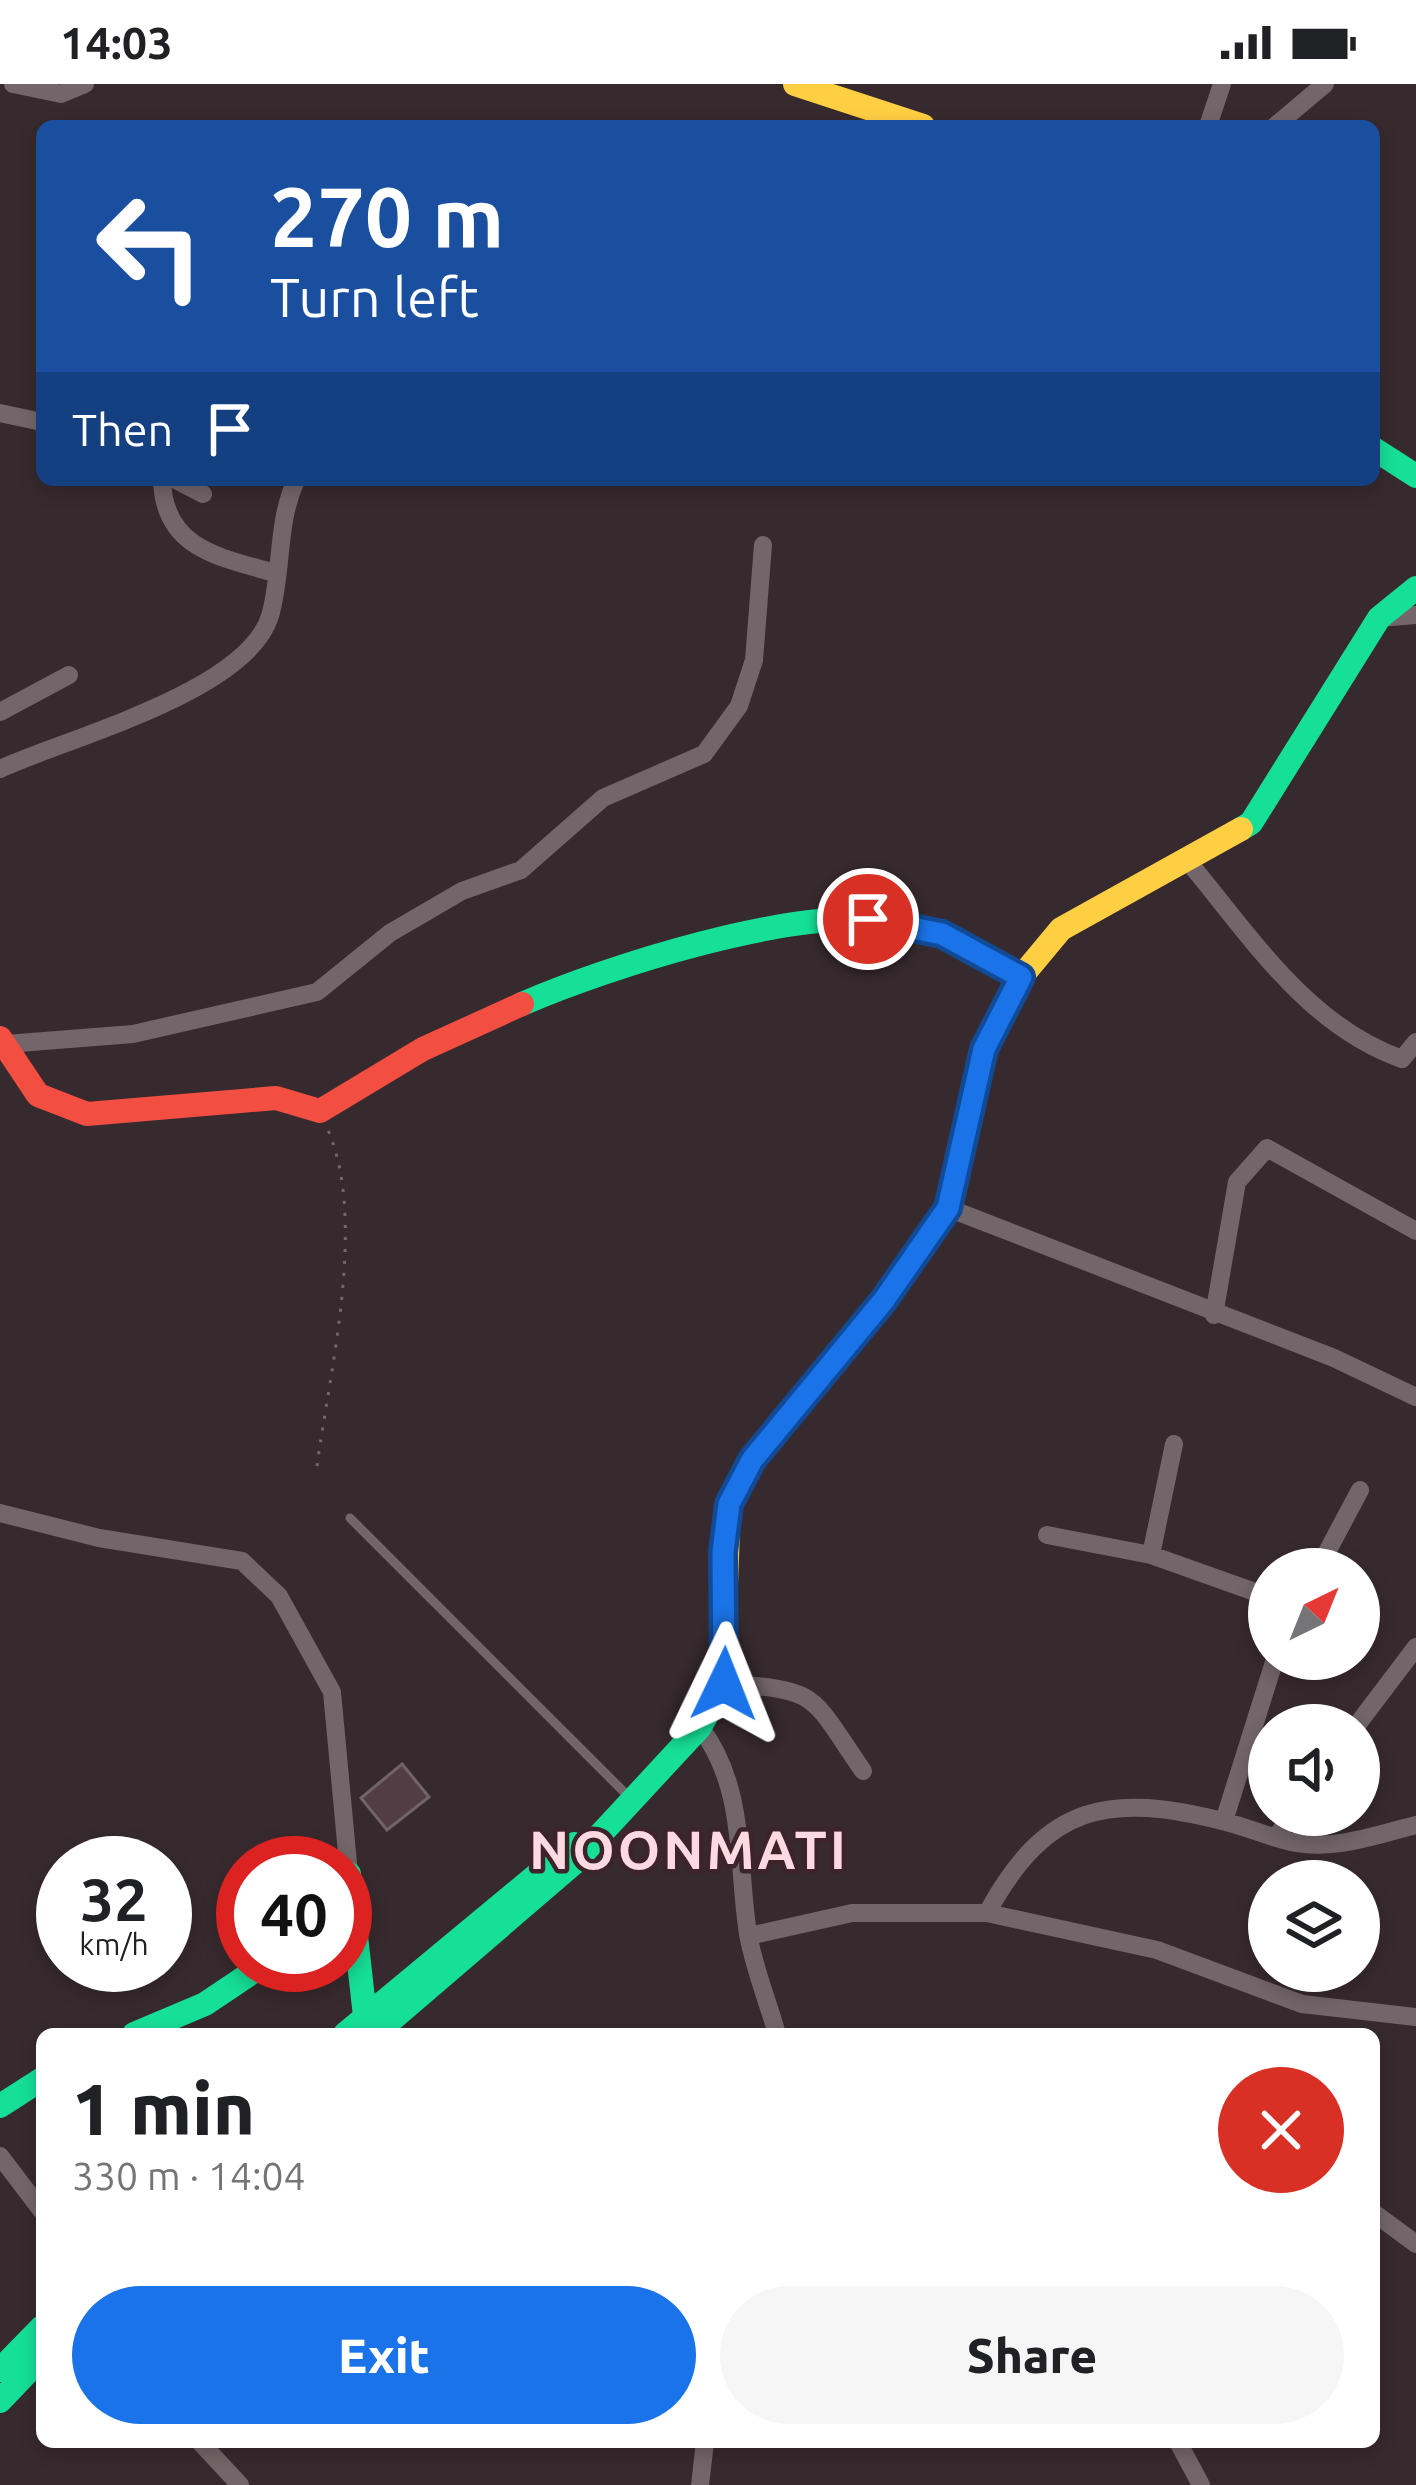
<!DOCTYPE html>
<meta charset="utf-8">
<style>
body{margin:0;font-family:Ubuntu,sans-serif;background:#f6f6f6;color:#202124;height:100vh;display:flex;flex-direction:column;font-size:45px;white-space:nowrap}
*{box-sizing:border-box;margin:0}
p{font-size:39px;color:#757577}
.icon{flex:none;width:66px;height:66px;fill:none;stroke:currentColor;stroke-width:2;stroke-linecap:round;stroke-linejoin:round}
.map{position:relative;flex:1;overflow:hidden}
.side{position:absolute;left:36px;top:1944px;width:1344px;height:420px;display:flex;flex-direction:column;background:#fff;border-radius:18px;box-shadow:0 6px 18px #0003}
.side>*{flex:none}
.banner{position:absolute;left:36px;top:36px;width:1344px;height:366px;border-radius:18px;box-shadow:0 6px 18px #0003;background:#1a4fa0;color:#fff;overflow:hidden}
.needle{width:78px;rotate:43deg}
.controls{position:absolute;left:1248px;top:1464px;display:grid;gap:24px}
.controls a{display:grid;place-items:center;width:132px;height:132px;border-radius:50%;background:#fff;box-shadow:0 6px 18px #0003;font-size:60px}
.speed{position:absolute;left:36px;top:1752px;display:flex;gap:24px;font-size:60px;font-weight:700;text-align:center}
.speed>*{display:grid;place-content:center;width:156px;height:156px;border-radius:50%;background:#fff;box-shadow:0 6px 18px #0003;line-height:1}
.speed small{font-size:30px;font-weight:400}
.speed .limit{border:18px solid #d22;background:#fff;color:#111}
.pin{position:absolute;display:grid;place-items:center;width:102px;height:102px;color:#fff;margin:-51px;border:6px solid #fff;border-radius:50%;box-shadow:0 3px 12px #0007}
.me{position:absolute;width:132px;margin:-66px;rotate:2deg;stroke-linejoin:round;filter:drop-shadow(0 0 9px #0008)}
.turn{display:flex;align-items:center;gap:42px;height:252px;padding:0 36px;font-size:54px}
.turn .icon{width:156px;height:156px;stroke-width:2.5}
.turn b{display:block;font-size:84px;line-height:102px}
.then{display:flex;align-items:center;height:114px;padding:0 36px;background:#0003;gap:24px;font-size:45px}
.round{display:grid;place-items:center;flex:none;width:126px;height:126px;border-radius:63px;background:#f6f6f6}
.overview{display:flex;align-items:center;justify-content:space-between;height:204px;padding:0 36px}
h1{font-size:72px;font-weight:800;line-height:90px}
.primary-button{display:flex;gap:24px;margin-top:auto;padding:24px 36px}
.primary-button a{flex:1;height:138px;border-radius:72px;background:#1a73e8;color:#fff;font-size:48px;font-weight:800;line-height:138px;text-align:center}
.primary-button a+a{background:#f6f6f6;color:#202124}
.status{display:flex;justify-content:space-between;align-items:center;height:84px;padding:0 60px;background:#fff;direction:ltr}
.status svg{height:33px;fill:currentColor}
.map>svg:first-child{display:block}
.building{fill:#533d45;stroke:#706467;stroke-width:3}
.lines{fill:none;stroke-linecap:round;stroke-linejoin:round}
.path{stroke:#73686b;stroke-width:3;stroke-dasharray:3 9;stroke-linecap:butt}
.lane{stroke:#73666a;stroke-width:9}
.street{stroke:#73666a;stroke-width:18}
.fast{stroke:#16e098;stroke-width:24}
.slow{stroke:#ffcf43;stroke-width:24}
.jam{stroke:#f24e42;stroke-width:24}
.route-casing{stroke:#114b97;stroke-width:30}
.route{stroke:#1a73e8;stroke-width:21}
.labels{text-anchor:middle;stroke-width:9;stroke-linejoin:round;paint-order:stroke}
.district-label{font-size:54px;font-weight:bold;letter-spacing:3px;fill:#fcd9e3;stroke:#3d242c}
</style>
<div class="status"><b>14:03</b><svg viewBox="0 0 49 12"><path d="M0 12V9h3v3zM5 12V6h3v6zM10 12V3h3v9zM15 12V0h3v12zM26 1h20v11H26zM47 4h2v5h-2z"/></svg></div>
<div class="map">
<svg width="1416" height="2401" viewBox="0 0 1416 2401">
<rect width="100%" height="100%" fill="#372a2e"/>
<path class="building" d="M402,1680L429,1713L387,1746L361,1714Z"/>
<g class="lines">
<path class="path" d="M317,1382C330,1285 367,1137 328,1046"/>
<path class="lane" d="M350,1434L629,1713"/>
<path class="street" d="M13,0L61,10L85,0
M1208,42L1222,0
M1275,42L1325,0
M0,329L42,338
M162,396C164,465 219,473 275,489
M176,396L203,410
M1379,534L1416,531
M0,628L69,591
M0,685C67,654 247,608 270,532C283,487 276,440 296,396
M1186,775C1250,851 1306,941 1402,975L1416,958
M6,960L133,950L317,908L390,849L462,807L521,786L603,714L704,670L739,622L754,576L763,461
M948,1124L1334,1274L1416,1313
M1214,1231L1237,1098L1267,1064L1416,1147
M0,1429L99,1454L242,1477L279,1512L332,1608L349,1790
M1047,1451L1151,1471L1269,1513
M1151,1471L1174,1360
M1318,1485L1360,1406
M724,1600C820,1605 810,1610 863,1687
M1357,1641L1416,1563
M700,1643C746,1704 737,1778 748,1850C754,1884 768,1918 777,1950
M1224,1737L1275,1575
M1276,1753L1292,1731
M987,1829C1047,1719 1109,1708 1226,1738C1250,1744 1273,1755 1297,1759C1335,1766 1380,1750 1416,1741
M749,1852L852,1829H987L1157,1866L1302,1920L1416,1933
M0,2072L42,2127
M1374,2129L1416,2160
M200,2358L240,2401
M1178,2358L1201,2401
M700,2401L705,2358"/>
<path class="fast" d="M1374,365L1416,392
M1241,745L1251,739L1379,534L1416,504
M522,920C610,882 792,824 886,837C936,844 979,867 1021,893
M349,1790L365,1932
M134,1950L205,1920L263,1881
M345,1950L574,1760
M375,1950L573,1780L700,1643L724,1600V1552
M0,2022L42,1995
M0,2286L42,2243
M0,2317L42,2273"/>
<path class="slow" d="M795,0L923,42
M724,1552L729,1421L752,1376L884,1217L948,1124L984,965L1021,893L1061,845L1241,745"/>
<path class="jam" d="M0,954L38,1011L87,1030L276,1014L320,1027L423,965L522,920"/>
</g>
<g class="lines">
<defs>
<path id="route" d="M724,1600L723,1468L729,1420L752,1376L884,1216L948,1124L984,965L1021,893L942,850L868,835"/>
</defs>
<use href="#route" class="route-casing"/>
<use href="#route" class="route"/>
</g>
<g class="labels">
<g class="district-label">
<text x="689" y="1785">NOONMATI</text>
</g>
</g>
</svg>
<div class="controls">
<a><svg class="needle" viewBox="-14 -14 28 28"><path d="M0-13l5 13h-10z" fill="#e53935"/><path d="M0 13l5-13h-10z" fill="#757577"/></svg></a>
<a><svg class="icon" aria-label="sound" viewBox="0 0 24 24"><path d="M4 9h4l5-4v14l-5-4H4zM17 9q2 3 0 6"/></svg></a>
<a><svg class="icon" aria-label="layers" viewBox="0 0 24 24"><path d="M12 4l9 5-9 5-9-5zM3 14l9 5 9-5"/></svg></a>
</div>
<div class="speed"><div>32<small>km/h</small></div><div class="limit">40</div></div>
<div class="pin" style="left:868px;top:835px;background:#d93025"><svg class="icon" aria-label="arrive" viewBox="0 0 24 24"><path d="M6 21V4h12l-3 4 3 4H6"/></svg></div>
<svg class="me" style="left:724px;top:1600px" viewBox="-20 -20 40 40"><path d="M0-17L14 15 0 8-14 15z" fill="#1a73e8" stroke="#fff" stroke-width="4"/></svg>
<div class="banner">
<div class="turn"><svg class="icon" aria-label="left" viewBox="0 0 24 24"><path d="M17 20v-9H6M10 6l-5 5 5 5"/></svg><div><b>270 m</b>Turn left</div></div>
<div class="then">Then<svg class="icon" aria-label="arrive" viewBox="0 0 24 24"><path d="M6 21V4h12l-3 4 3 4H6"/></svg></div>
</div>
<section class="side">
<div class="overview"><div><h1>1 min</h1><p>330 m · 14:04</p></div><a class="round" style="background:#d93025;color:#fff"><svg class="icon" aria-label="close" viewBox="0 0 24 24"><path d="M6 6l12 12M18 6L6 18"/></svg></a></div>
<div class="primary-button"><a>Exit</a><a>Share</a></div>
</section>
</div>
